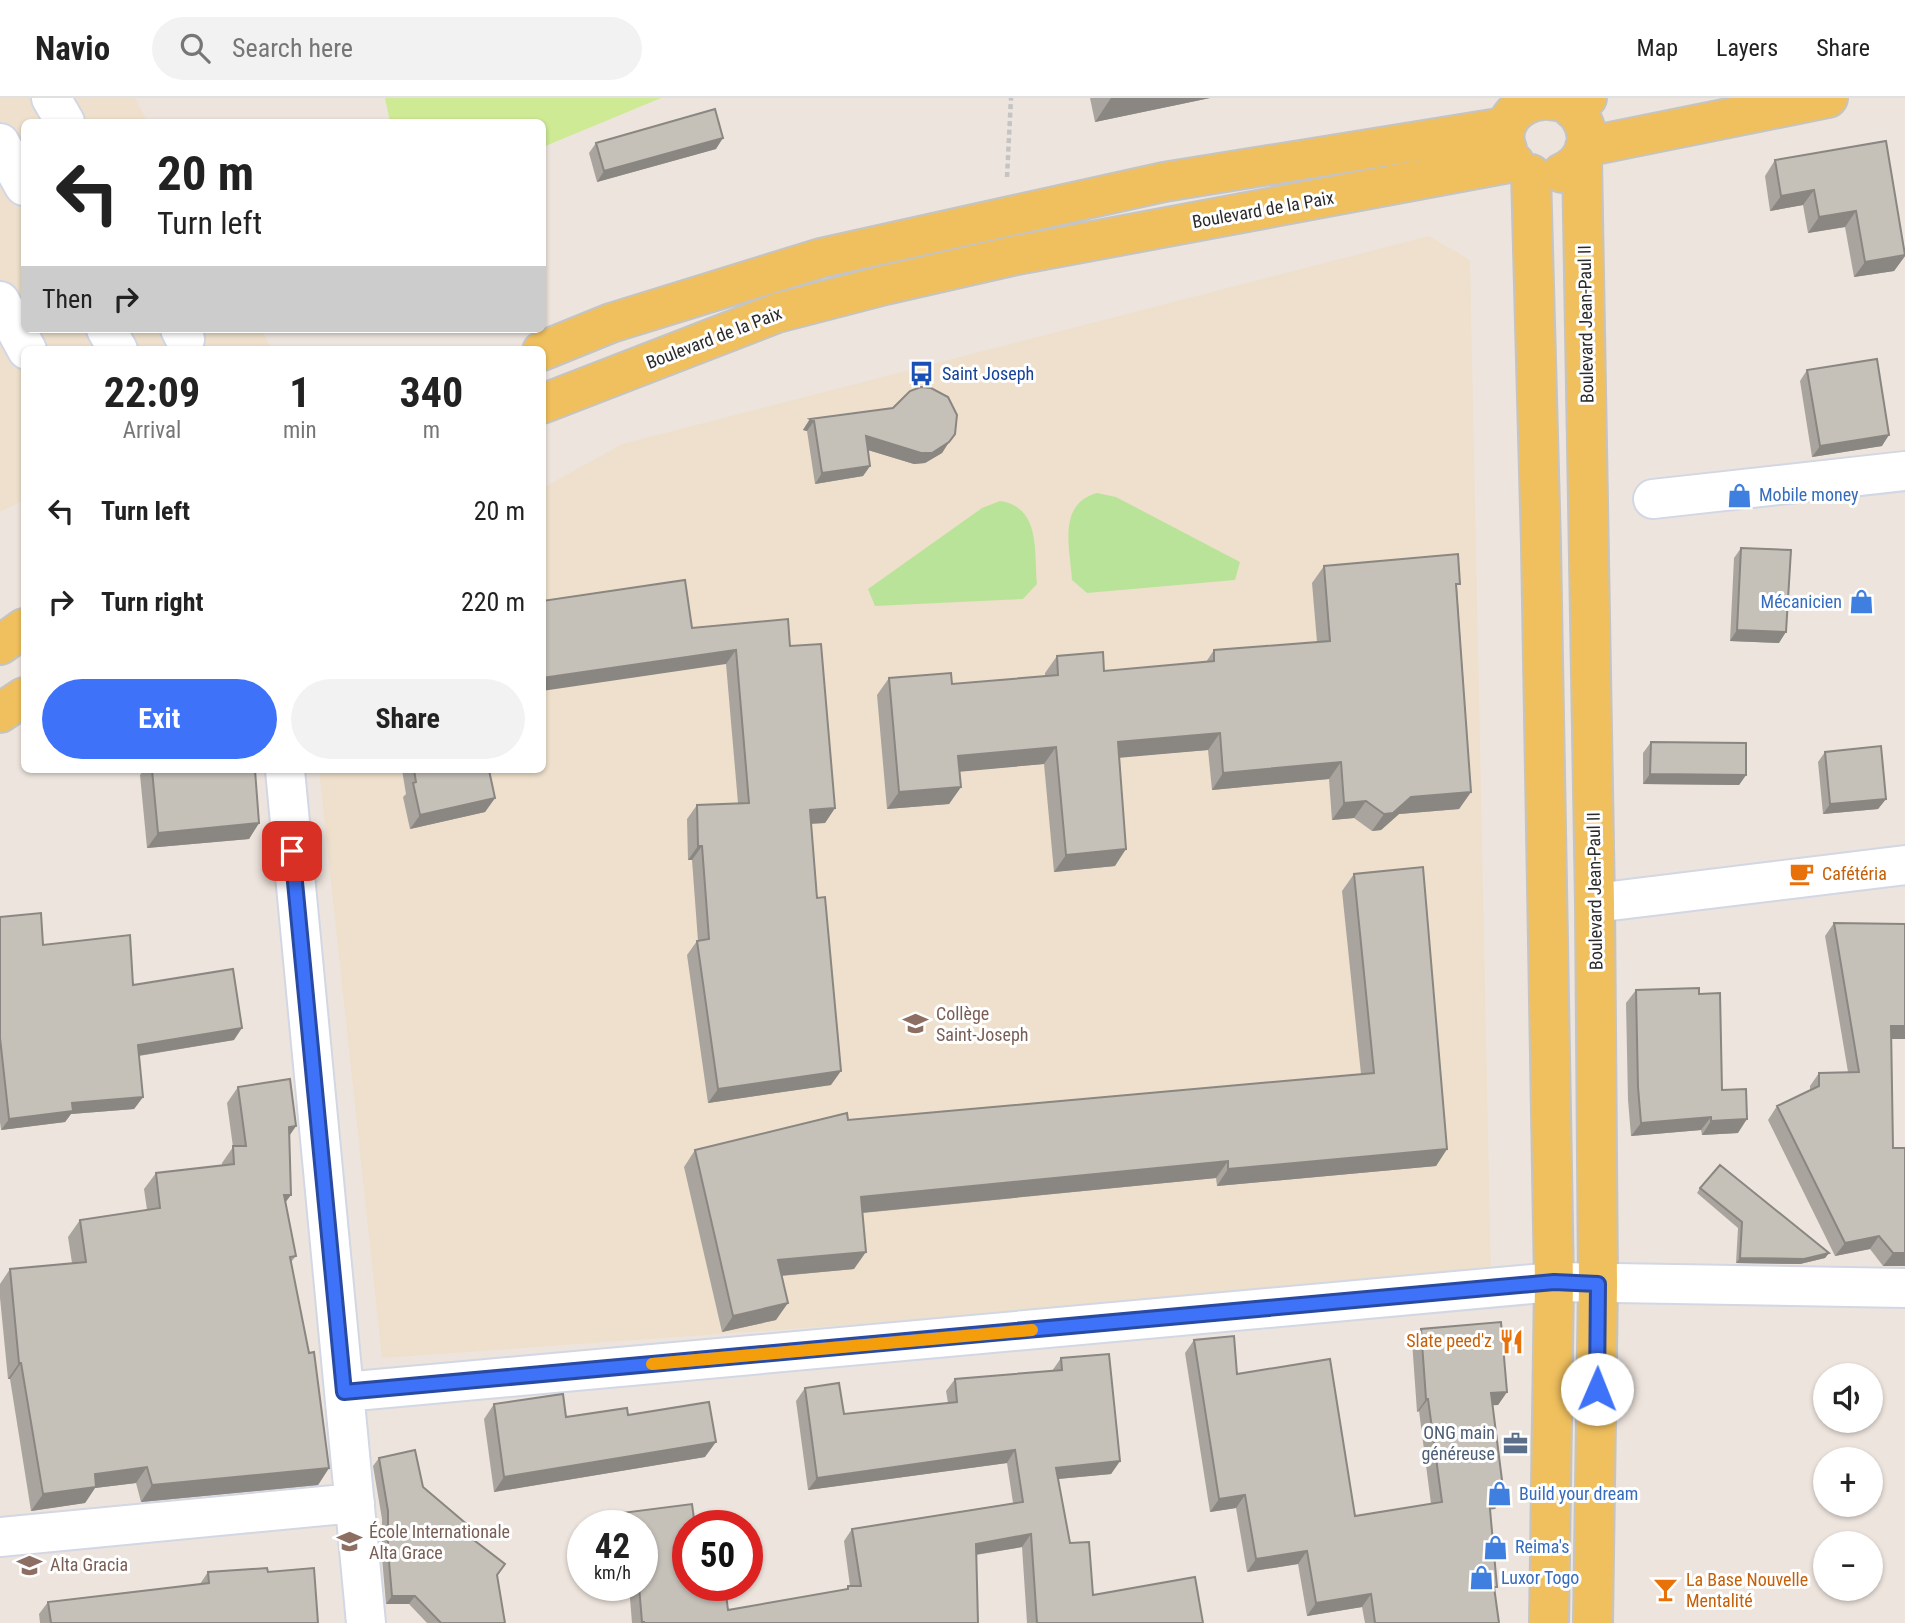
<!DOCTYPE html>
<meta charset="utf-8">
<style>
body{margin:0;font-family:"Roboto Condensed",sans-serif;background:#f2f2f2;color:#222;height:100vh;display:flex;flex-direction:column;font-size:26px;white-space:nowrap}
*{box-sizing:border-box;margin:0}
p{font-size:23px;color:#767676}
.icon{flex:none;width:38px;height:38px;fill:none;stroke:currentColor;stroke-width:2;stroke-linecap:round;stroke-linejoin:round}
.map{position:relative;flex:1;overflow:hidden}
.panel{position:absolute;left:21px;top:248px;width:525px;height:427px;display:flex;flex-direction:column;background:#fff;border-radius:10px;box-shadow:0 2px 5px #0004}
.panel>*{flex:none}
.top-card{position:absolute;left:21px;top:21px;width:525px;height:214px;border-radius:10px;box-shadow:0 2px 5px #0004;background:#fff;color:#222;overflow:hidden}
.fabs{position:absolute;left:1813px;top:1265px;display:grid;gap:14px}
.fabs a{display:grid;place-items:center;width:70px;height:70px;border-radius:50%;background:#fff;box-shadow:0 2px 5px #0004;font-size:35px}
.speed{position:absolute;left:567px;top:1412px;display:flex;gap:14px;font-size:35px;font-weight:700;text-align:center}
.speed>*{display:grid;place-content:center;width:91px;height:91px;border-radius:50%;background:#fff;box-shadow:0 2px 5px #0004;line-height:1}
.speed small{font-size:18px;font-weight:400}
.speed .limit{border:10px solid #d22;background:#fff;color:#111}
.pin{position:absolute;display:grid;place-items:center;width:60px;height:60px;color:#fff;margin:-30px;border-radius:14px;box-shadow:0 4px 10px #0006}
.me{position:absolute;width:77px;margin:-38px;rotate:1deg;stroke-linejoin:round;filter:drop-shadow(0 0 5px #0008)}
.turn{display:flex;align-items:center;gap:24px;height:147px;padding:0 21px;font-size:32px}
.turn .icon{width:91px;height:91px;stroke-width:2.5}
.turn b{display:block;font-size:49px;line-height:60px}
.then{display:flex;align-items:center;height:66px;padding:0 21px;background:#0003;gap:14px;font-size:26px}
.eta{display:flex;justify-content:space-evenly;align-items:center;height:119px;text-align:center}
.eta b{font-size:42px;font-weight:700;line-height:49px}
.action{display:flex;gap:14px;margin-top:auto;padding:14px 21px}
.action a{flex:1;height:80px;border-radius:42px;background:#3d72f9;color:#fff;font-size:28px;font-weight:700;line-height:80px;text-align:center}
.action a+a{background:#f2f2f2;color:#222}
ul{padding:0;list-style:none}
li{display:flex;align-items:center;gap:21px;height:91px;padding:0 21px}
li div{flex:1}
li b{display:block;font-size:26px}
li em{font-style:normal}
header{display:flex;align-items:center;gap:42px;box-sizing:border-box;height:98px;padding:0 35px;background:#fff;border-bottom:2px solid #e0e0e0}
header strong{font-size:33px}
nav{display:flex;gap:38px;margin-inline-start:auto;font-size:24px}
.search{width:490px;height:63px;background:#f2f2f2;display:flex;align-items:center;gap:18px;box-sizing:border-box;padding:0 24px;border-radius:38px;color:#767676;font-size:26px}
.map>svg:first-child{display:block}
.education{fill:#eee0cc}
.green{fill:#bae39a}
.pitch{fill:#ceea95}
.lines{fill:none;stroke-linecap:round;stroke-linejoin:round}
.minor-casing{stroke:#d2d7e3;stroke-width:42}
.major-casing{stroke:#c4c4c4;stroke-width:42}
.path{stroke:#c4c4c4;stroke-width:4.5;stroke-dasharray:5 3.5;stroke-linecap:butt}
.minor{stroke:#fff;stroke-width:38}
.major{stroke:#f0c05e;stroke-width:38}
.wall{fill:#a9a59e}
.shaded-wall{fill:#8a8681}
.building{fill:#c5c0b8;stroke:#8a8681;stroke-width:2}
.route-casing{stroke:#284aa2;stroke-width:18}
.route{stroke:#3d72f9;stroke-width:12}
.slow{stroke:#f59e0b;stroke-width:12}
.labels{text-anchor:middle;stroke-width:6;stroke-linejoin:round;paint-order:stroke}
.street-label{font-size:18px;fill:#2b2b2b;stroke:#fff}
.transit-label{font-size:18px;fill:#164399;stroke:#fff;text-anchor:start}
.shop-label{font-size:18px;fill:#366cbe;stroke:#fff;text-anchor:start}
.food-label{font-size:18px;fill:#c56008;stroke:#fff;text-anchor:start}
.education-label{font-size:18px;fill:#785e54;stroke:#fff;text-anchor:start}
.service-label{font-size:18px;fill:#4e5e75;stroke:#fff;text-anchor:end}
</style>
<header>
<strong>Navio</strong>
<div class="search"><svg class="icon" aria-label="search" viewBox="0 0 24 24"><circle cx="10" cy="10" r="6"/><path d="M15 15l6 6"/></svg>Search here</div>
<nav><a>Map</a><a>Layers</a><a>Share</a></nav>
</header>
<div class="map">
<svg width="1905" height="1525" viewBox="0 0 1905 1525">
<rect width="100%" height="100%" fill="#ede4dd"/>
<path class="education" d="M0,0H135L148,24H24V231H261L272,252H24V402L0,414Z
M1429,138L1470,162L1491,1181L382,1260L319,672H542L543,390L622,346Z"/>
<path class="green" d="M1097,395L1116,399L1240,464L1235,482L1087,495L1072,482C1070,450 1057,406 1097,395Z
M1000,403C1041,409 1034,454 1037,486L1023,501L875,508L868,491L982,410Z"/>
<path class="pitch" d="M385,0H661L543,49L542,24H390Z"/>
<g class="lines">
<defs>
<path id="minor" d="M51,0L65,24
M0,45L24,88
M0,203L27,252
M106,231L118,252
M180,231L185,241
M1653,401L1905,373
M285,672L366,1525
M1595,805L1905,767
M344,1294L1554,1184L1905,1190
M0,1439L355,1405"/>
<path id="major" d="M1585,49L1828,0
M1507,51C1497,26 1518,4 1543,2C1548,1 1554,3 1560,3C1569,3 1578,1 1587,0
M1582,61L1595,805L1598,1186L1593,1525
M1562,75C1585,65 1594,40 1580,19C1576,13 1569,8 1563,3
M1531,76L1541,448L1554,1184L1549,1525
M542,253L611,225L821,160L1164,84L1505,29
M542,306L777,215L885,187L1012,158L1514,64
M0,547L24,530
M0,615L24,599"/>
</defs>
<use href="#minor" class="minor-casing"/>
<use href="#major" class="major-casing"/>
<path class="path" d="M1007,79L1011,0"/>
<use href="#minor" class="minor"/>
<use href="#major" class="major"/>
</g>
<path class="wall" d="M1090,0H1210L1095,24Z
M1886,43L1905,158L1894,173L1854,179L1845,129L1808,135L1803,107L1770,113L1765,78L1775,62Z
M596,45L716,51L597,84L589,55Z
M1807,272L1882,348L1812,359L1800,283Z
M810,321L949,344L942,355L925,365L914,366L868,352L870,368L863,378L815,386L807,333L803,332Z
M1741,450L1779,545L1730,543L1734,460Z
M1324,468L1457,490L1471,694L1459,711L1399,716L1381,732L1372,733L1354,720L1332,722L1329,681L1212,692L1208,652L1119,659L1115,768L1054,774L1044,666L959,673L961,689L949,706L887,711L877,597L889,580L952,586L1045,578V575L1057,558L1104,573L1206,564L1214,552L1317,544L1312,485Z
M692,530L790,548L835,710L825,725L811,726L831,987L708,1005L687,857L697,843H698L692,762H688L687,721L697,707L738,705L726,566Z
M1651,644L1746,677L1739,687L1643,686V655Z
M1825,654L1886,701L1878,711L1823,716L1818,664Z
M144,672H255L259,725L249,741L147,750L140,677Z
M402,672H489L495,700L485,714L410,731L403,699L406,696Z
M1354,776L1447,1051L1436,1068L1217,1088L1216,1080L863,1115L854,1171L781,1178L776,1222L722,1234L684,1069L695,1052L848,1022L1361,976L1342,793Z
M0,819L43,847L133,887L234,942L139,958L143,999L134,1011L71,1016L65,1024L1,1032L0,1024Z
M1834,825L1891,941L1893,1050H1905V1168H1883L1870,1151L1835,1158L1768,1022L1777,1008L1810,992V988L1819,975L1848,974L1825,838Z
M1636,892L1699,896L1722,992L1738,1035L1702,1037L1701,1032L1631,1038L1628,1002L1626,905Z
M238,989L296,1028L289,1038L285,1104L296,1158L291,1164L329,1370L318,1387L141,1404L136,1385L95,1390L85,1405L31,1413L10,1281H8L0,1200V1186L10,1171L72,1165L68,1139L80,1122L147,1112L144,1091L156,1075L222,1067V1065L233,1049L227,1005Z
M1700,1090L1829,1155L1825,1160L1800,1166L1736,1165L1738,1130L1697,1095Z
M1421,1231L1507,1294L1498,1307H1492L1504,1398L1495,1411H1490L1494,1493L1499,1525H1365L1362,1509L1307,1518L1298,1466L1247,1474L1236,1410L1210,1414L1185,1255L1194,1242L1237,1276L1355,1418L1431,1406L1419,1313L1417,1314L1412,1243Z
M1109,1256L1120,1363L1111,1376L1058,1381L1070,1445L1089,1444L1093,1497L1195,1479L1203,1525H1027L1022,1449L976,1457L978,1525H632L629,1488H642V1428H592L598,1418L692,1406L695,1428H688V1488H725L728,1512L846,1492L848,1488H850L844,1443L852,1431L1013,1405L1007,1365L808,1392L796,1303L805,1290L839,1285L844,1316L948,1305L946,1293L955,1281L1052,1273L1061,1260Z
M494,1306L566,1319L705,1359L494,1394L484,1321Z
M379,1360L423,1389L476,1434L472,1440L497,1477L505,1525H427L409,1506H386L382,1460V1421L373,1368Z
M208,1474H268L318,1525H40L39,1516L48,1504L200,1486Z"/>
<path class="shaded-wall" d="M1111,0H1210L1095,24Z
M723,40L716,51L597,84L604,73Z
M1814,92L1803,107L1770,113L1781,98Z
M1856,113L1845,129L1808,135L1819,119Z
M1905,158L1894,173L1854,179L1865,164Z
M810,321L814,323L807,333L803,332Z
M1889,337L1882,348L1812,359L1820,348Z
M866,338L949,344L942,355L925,365L914,366L858,349Z
M870,368L863,378L815,386L822,375Z
M1737,532L1786,534L1779,545L1730,543Z
M736,552L726,566L542,593V580Z
M1220,635L1208,652L1106,661L1118,644Z
M1056,649L1044,666L946,675L958,658Z
M1341,664L1329,681L1212,692L1223,675Z
M1650,676L1746,677L1739,687L1643,686Z
M961,689L949,706L887,711L899,694Z
M1471,694L1459,711L1399,716L1381,732L1372,733L1384,716L1411,699Z
M495,700L485,714L410,731L420,717Z
M1886,701L1878,711L1823,716L1830,706Z
M1366,703L1354,720L1332,722L1344,705Z
M835,710L825,725L800,726L810,712Z
M259,725L249,741L147,750L158,735Z
M698,748H702L692,762H688Z
M1126,751L1115,768L1054,774L1066,757Z
M1891,928H1905V941H1882Z
M242,930L234,942L130,959L138,947Z
M841,973L831,987L708,1005L718,991Z
M143,999L134,1011L71,1016L65,1024L1,1032L9,1021L72,1005Z
M1711,1019L1701,1032L1631,1038L1641,1025Z
M1747,1021L1738,1035L1702,1037L1711,1023Z
M296,1028L285,1044L289,1029Z
M1447,1051L1436,1068L1217,1088L1228,1071Z
M1228,1063L1216,1080L849,1116L861,1099Z
M284,1097H291L279,1113Z
M1879,1138L1870,1151L1835,1158L1845,1145Z
M866,1154L854,1171L766,1179L778,1162Z
M1829,1155L1825,1160L1800,1166L1736,1165L1740,1160Z
M1893,1155H1905V1168H1883Z
M788,1205L776,1222L722,1234L733,1218Z
M19,1265H21L10,1281H8Z
M1507,1294L1498,1307L1482,1308L1491,1295Z
M1426,1301H1428L1419,1313L1417,1314Z
M716,1344L705,1359L494,1394L504,1379Z
M1015,1352L1007,1365L808,1392L817,1380Z
M1120,1363L1111,1376L1047,1382L1056,1370Z
M147,1369L136,1385L95,1390L85,1405L31,1413L43,1396L95,1376Z
M329,1370L318,1387L141,1404L152,1387Z
M1245,1397L1236,1410L1210,1414L1219,1401Z
M1504,1398L1495,1411L1480,1413L1489,1400Z
M476,1434L470,1442L466,1436Z
M1031,1436L1022,1449L967,1458L976,1446Z
M1307,1453L1298,1466L1247,1474L1256,1461Z
M1371,1496L1362,1509L1307,1518L1316,1505Z
M392,1498H415L409,1506H386Z"/>
<path class="building" d="M715,11L723,40L604,73L596,45Z
M1886,43L1905,157L1865,164L1856,113L1819,119L1814,92L1781,98L1775,62Z
M1877,261L1889,337L1820,348L1807,272Z
M921,289L931,290L948,299L957,317L955,336L949,344L932,355H921L866,338L870,368L822,375L814,323L810,321L893,310L910,293Z
M1741,450L1791,452L1786,534L1737,532Z
M1458,456L1460,486H1456L1471,694L1411,699L1393,715L1384,716L1366,703L1344,705L1341,664L1223,675L1220,635L1118,644L1126,751L1066,757L1056,649L958,658L961,689L899,694L889,580L951,575L952,586L1058,577L1057,558L1103,554L1104,573L1214,563V552L1330,543L1324,468Z
M685,482L692,530L788,521L790,548L821,546L835,710L810,712L817,800L825,799L841,973L718,991L697,843L709,841L702,748H698L697,707L749,705L736,552L542,580V503Z
M1651,644L1746,645V677L1650,676Z
M1881,648L1886,701L1830,706L1825,654Z
M152,672H255L259,725L158,735Z
M414,672H489L495,700L420,717L413,685L416,684Z
M1423,769L1447,1051L1228,1071V1063L861,1099L866,1154L778,1162L788,1205L733,1218L695,1052L847,1015L848,1022L1374,975L1354,776Z
M41,815L43,847L130,837L133,887L233,871L242,930L138,947L143,999L72,1005L73,1013L9,1021L0,940V819Z
M1834,825L1905,826V928H1891L1893,1050H1905V1155H1893L1879,1138L1845,1145L1777,1008L1819,988V975L1859,974Z
M1699,890V896L1720,895L1722,992L1746,991L1747,1021L1711,1023V1019L1641,1025L1638,989L1636,892Z
M290,981L296,1028L289,1029L291,1097H284L296,1158L290,1159L309,1255L314,1254L329,1370L152,1387L147,1369L95,1376L96,1389L43,1396L21,1265H19L10,1171L86,1164L80,1122L160,1110L156,1075L234,1066L233,1048H246L238,989Z
M1720,1067L1829,1155L1804,1161L1740,1160L1742,1124L1700,1090Z
M1501,1224L1507,1294L1491,1295L1504,1398L1489,1400L1497,1489H1494L1499,1525H1375L1371,1496L1316,1505L1307,1453L1256,1461L1245,1397L1219,1401L1194,1242L1234,1238L1237,1276L1330,1261L1355,1418L1442,1404L1428,1301H1426L1421,1231Z
M1109,1256L1120,1363L1056,1370L1070,1445L1089,1444L1093,1497L1195,1479L1203,1525H1037L1031,1436L976,1446L978,1525H644V1524H642L639,1488H642V1428H600L598,1418L692,1406L695,1428H688V1488H725L728,1512L848,1491V1488H861L852,1431L1023,1404L1015,1352L817,1380L805,1290L839,1285L844,1316L957,1304L955,1281L1062,1272L1061,1260Z
M563,1296L566,1319L627,1310L628,1317L709,1304L716,1344L504,1379L494,1306Z
M415,1352L423,1389L476,1434L466,1436L505,1466L497,1477L505,1525H441L415,1498H392L388,1452V1413L379,1360Z
M267,1470L268,1474L314,1470L318,1525H51L48,1504L209,1485L208,1474Z"/>
<g class="lines">
<defs>
<path id="route" d="M292,753L344,1294L1554,1184L1598,1186L1597,1291"/>
</defs>
<use href="#route" class="route-casing"/>
<use href="#route" class="route"/>
<path class="slow" d="M652,1266L1032,1232"/>
</g>
<defs>
<symbol id="bus-bare" viewBox="-9 -9 18 18"><path d="M-5-6H5V4H4V6H2V4H-2V6H-4V4H-5ZM-3.5-4V0h7V-4ZM-3.5 1.2v1.5H-2V1.2ZM2 1.2v1.5H3.5V1.2Z" fill="#1a4fb4" stroke="#fff" stroke-width="2.5" paint-order="stroke"/></symbol>
<symbol id="shop-bare" viewBox="-9 -9 18 18"><path d="M-5-2.5h2.3a2.7 3.5 0 0 1 5.4 0H5L5.5 6h-11ZM-1.5-2.5h3a1.5 2.3 0 0 0-3 0Z" fill="#3f7fe0" stroke="#fff" stroke-width="2.5" paint-order="stroke"/></symbol>
<symbol id="cafe-bare" viewBox="-9 -9 18 18"><path d="M-5.5-4.5H6V0H3Q3 3.5 0 3.5H-2.5Q-5.5 3.5-5.5 0ZM3-3.2v2h1.7v-2ZM-6 4.5H4V6H-6Z" fill="#e8710a" stroke="#fff" stroke-width="2.5" paint-order="stroke"/></symbol>
<symbol id="school-bare" viewBox="-9 -9 18 18"><path d="M0-5L7-2L0 1L-7-2ZM-4 1L0 2.5L4 1V4Q0 6-4 4Z" fill="#8d6e63" stroke="#fff" stroke-width="2.5" paint-order="stroke"/></symbol>
<symbol id="restaurant-bare" viewBox="-9 -9 18 18"><path d="M-5-6h1v4h1v-4h1v4h1v-4h1v5L-1.5 .5V6h-2V.5L-5-1ZM5-6V6H3V1.5H1.5Q1.5-4 5-6Z" fill="#e8710a" stroke="#fff" stroke-width="2.5" paint-order="stroke"/></symbol>
<symbol id="office-bare" viewBox="-9 -9 18 18"><path d="M-6-3h4V-5.5h4V-3h4V5H-6ZM-1-4.5V-3h2v-1.5ZM-6 0V1H6V0Z" fill="#5c6f8a" stroke="#fff" stroke-width="2.5" paint-order="stroke"/></symbol>
<symbol id="bar-bare" viewBox="-9 -9 18 18"><path d="M-6-5H6L.8 .8V4.5H3.5V6h-7V4.5H-.8V.8Z" fill="#e8710a" stroke="#fff" stroke-width="2.5" paint-order="stroke"/></symbol>
</defs>
<g fill-rule="evenodd">
<use href="#bus-bare" x="904" y="258" width="35" height="35"/>
<use href="#shop-bare" x="1722" y="380" width="35" height="35"/>
<use href="#shop-bare" x="1844" y="486" width="35" height="35"/>
<use href="#cafe-bare" x="1784" y="758" width="35" height="35"/>
<use href="#school-bare" x="898" y="908" width="35" height="35"/>
<use href="#restaurant-bare" x="1494" y="1226" width="35" height="35"/>
<use href="#office-bare" x="1498" y="1328" width="35" height="35"/>
<use href="#shop-bare" x="1482" y="1378" width="35" height="35"/>
<use href="#school-bare" x="332" y="1426" width="35" height="35"/>
<use href="#shop-bare" x="1478" y="1432" width="35" height="35"/>
<use href="#school-bare" x="12" y="1450" width="35" height="35"/>
<use href="#shop-bare" x="1464" y="1462" width="35" height="35"/>
<use href="#bar-bare" x="1648" y="1474" width="35" height="35"/>
</g>
<g class="labels">
<g class="street-label">
<text transform="translate(1263 112) rotate(-10)" y="6">Boulevard de la Paix</text>
<text transform="translate(1586 226) rotate(-91)" y="6">Boulevard Jean-Paul II</text>
<text transform="translate(714 240) rotate(-21)" y="6">Boulevard de la Paix</text>
<text transform="translate(1595 793) rotate(-91)" y="6">Boulevard Jean-Paul II</text>
</g>
<g class="transit-label">
<text x="942" y="282">Saint Joseph</text>
</g>
<g class="shop-label">
<text x="1759" y="403">Mobile money</text>
<text x="1842" y="510" text-anchor="end">Mécanicien</text>
<text x="1519" y="1402">Build your dream</text>
<text x="1515" y="1455">Reima's</text>
<text x="1501" y="1486">Luxor Togo</text>
</g>
<g class="food-label">
<text x="1822" y="782">Cafétéria</text>
<text x="1492" y="1249" text-anchor="end">Slate peed'z</text>
<text x="1686" y="1488">La Base Nouvelle<tspan x="1686" dy="21">Mentalité</tspan></text>
</g>
<g class="education-label">
<text x="936" y="922">Collège<tspan x="936" dy="21">Saint-Joseph</tspan></text>
<text x="369" y="1440">École Internationale<tspan x="369" dy="21">Alta Grace</tspan></text>
<text x="50" y="1473">Alta Gracia</text>
</g>
<g class="service-label">
<text x="1495" y="1341">ONG main<tspan x="1495" dy="21">généreuse</tspan></text>
</g>
</g>
</svg>
<div class="fabs">
<a><svg class="icon" aria-label="sound" viewBox="0 0 24 24"><path d="M4 9h4l5-4v14l-5-4H4zM17 9q2 3 0 6"/></svg></a>
<a>+</a>
<a>−</a>
</div>
<div class="speed"><div>42<small>km/h</small></div><div class="limit">50</div></div>
<div class="pin" style="left:292px;top:753px;background:#d93025"><svg class="icon" aria-label="arrive" viewBox="0 0 24 24"><path d="M6 21V4h12l-3 4 3 4H6"/></svg></div>
<svg class="me" style="left:1597px;top:1291px" viewBox="-20 -20 40 40"><circle r="19" fill="#fff"/><path d="M0-13L10 11 0 6-10 11z" fill="#3d72f9"/></svg>
<div class="top-card">
<div class="turn"><svg class="icon" aria-label="left" viewBox="0 0 24 24"><path d="M17 20v-9H6M10 6l-5 5 5 5"/></svg><div><b>20 m</b>Turn left</div></div>
<div class="then">Then<svg class="icon" aria-label="right" viewBox="0 0 24 24"><path d="M7 20v-9h11M14 6l5 5-5 5"/></svg></div>
</div>
<section class="panel">
<div class="eta">
<div><b>22:09</b><p>Arrival</p></div>
<div><b>1</b><p>min</p></div>
<div><b>340</b><p>m</p></div>
</div>
<ul>
<li><svg class="icon" aria-label="left" viewBox="0 0 24 24"><path d="M17 20v-9H6M10 6l-5 5 5 5"/></svg><div><b>Turn left</b></div><em>20 m</em></li>
<li><svg class="icon" aria-label="right" viewBox="0 0 24 24"><path d="M7 20v-9h11M14 6l5 5-5 5"/></svg><div><b>Turn right</b></div><em>220 m</em></li>
</ul>
<div class="action"><a>Exit</a><a>Share</a></div>
</section>
</div>
